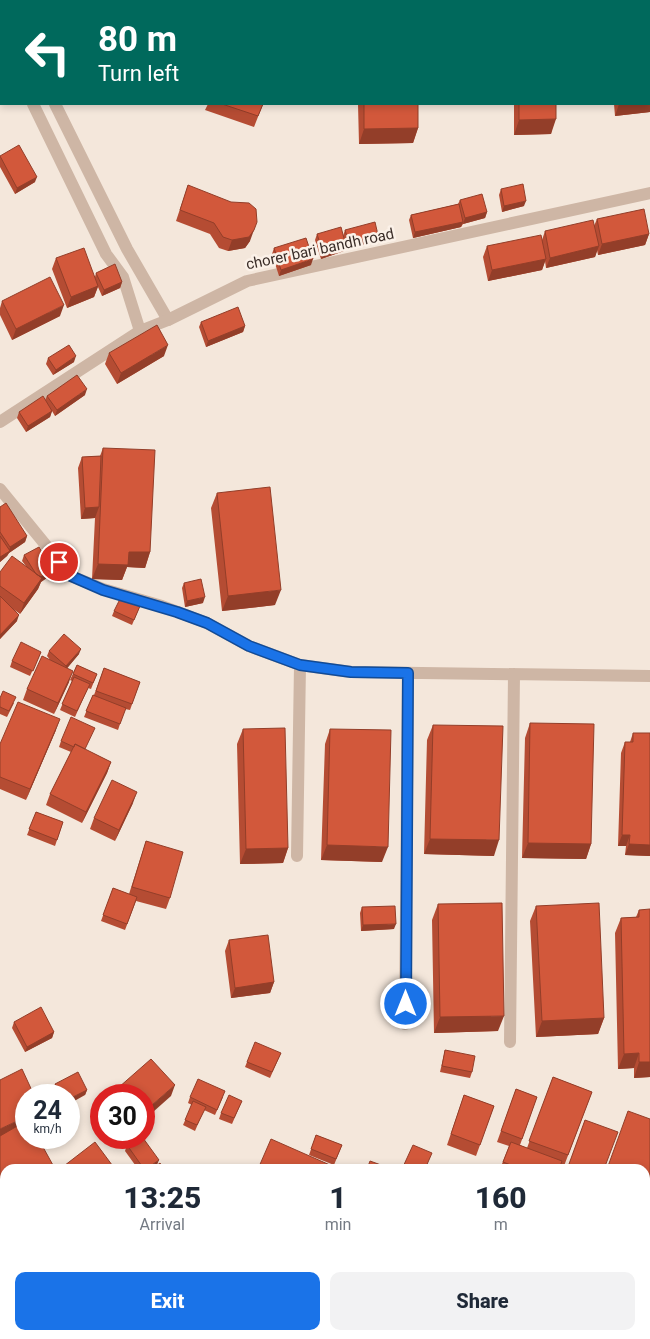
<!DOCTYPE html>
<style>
body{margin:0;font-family:Roboto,sans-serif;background:#f2f2f3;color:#1f2937;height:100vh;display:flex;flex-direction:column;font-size:19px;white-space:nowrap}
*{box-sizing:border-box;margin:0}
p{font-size:16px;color:#747a83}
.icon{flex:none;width:28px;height:28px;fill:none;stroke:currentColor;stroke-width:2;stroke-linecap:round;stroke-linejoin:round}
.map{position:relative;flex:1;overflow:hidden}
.sheet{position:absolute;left:0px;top:1164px;width:650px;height:176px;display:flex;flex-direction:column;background:#fff;border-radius:15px 15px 0 0;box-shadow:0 2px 8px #0003}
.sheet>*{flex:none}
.hud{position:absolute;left:0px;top:0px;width:650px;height:105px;box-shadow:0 2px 8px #0003;background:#00695c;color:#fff;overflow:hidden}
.speed{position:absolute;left:15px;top:1084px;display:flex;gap:10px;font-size:25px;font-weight:700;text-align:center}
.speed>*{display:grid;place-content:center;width:65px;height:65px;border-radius:50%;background:#fff;box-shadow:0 2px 8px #0003;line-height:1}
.speed small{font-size:12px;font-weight:400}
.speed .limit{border:8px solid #d22;background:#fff;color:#111}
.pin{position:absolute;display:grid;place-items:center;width:42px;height:42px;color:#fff;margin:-21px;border:2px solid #fff;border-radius:50%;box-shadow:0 1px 5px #0007}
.me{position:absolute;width:55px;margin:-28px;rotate:0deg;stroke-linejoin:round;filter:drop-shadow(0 0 4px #0008)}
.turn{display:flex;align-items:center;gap:18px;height:105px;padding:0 15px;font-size:22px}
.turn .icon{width:65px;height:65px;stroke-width:2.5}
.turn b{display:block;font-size:35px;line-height:42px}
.eta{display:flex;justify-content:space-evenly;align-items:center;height:85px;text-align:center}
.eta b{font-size:30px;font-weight:800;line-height:35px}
.cta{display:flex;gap:10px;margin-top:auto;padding:10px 15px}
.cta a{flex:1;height:58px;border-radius:10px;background:#1a73e8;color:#fff;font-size:20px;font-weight:800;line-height:58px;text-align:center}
.cta a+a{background:#f2f2f3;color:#1f2937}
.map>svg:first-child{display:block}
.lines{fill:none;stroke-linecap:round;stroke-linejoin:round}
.service{stroke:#ceb6a5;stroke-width:12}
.minor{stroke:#ceb6a5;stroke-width:12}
.wall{fill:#b54c33}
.shaded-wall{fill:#933e29}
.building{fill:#d2583b;stroke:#933e29}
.route-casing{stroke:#114b97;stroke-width:12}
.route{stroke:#1a73e8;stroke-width:9}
.labels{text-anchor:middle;stroke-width:5;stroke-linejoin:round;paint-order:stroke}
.street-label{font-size:15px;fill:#392c27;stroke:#fbf1e8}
</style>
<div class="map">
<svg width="650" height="1339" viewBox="0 0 650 1339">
<rect width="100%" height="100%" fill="#f4e7db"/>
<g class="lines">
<path class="service" d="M5,0V1
M55,104L127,249L168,320"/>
<path class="minor" d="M0,37L1,39
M33,104L106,254L123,277L140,331
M0,422L140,331L168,320L247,281L650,193
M0,489L71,576L103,589L162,606L207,623L249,646L300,665L351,672L650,676
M297,856L300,665
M405,1024L408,673
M510,1042L514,674"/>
</g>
<path class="wall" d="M208,104H263L254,127L205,110Z
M358,104H418V128L413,143L359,144Z
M514,104H556L551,134L514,135Z
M614,104H649L650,112L615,116Z
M0,156L35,182L15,194L0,167Z
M188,185L250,241L245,248L228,251L219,248L210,234L176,221Z
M501,189L524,206L502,212L499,195Z
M460,200L487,212L485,218L463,224L461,227L413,238L409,220L411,215L458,204Z
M597,219L649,234L645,245L598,255L597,250L595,257L546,268L545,261L542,270L488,281L483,257L487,246L542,240L545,231L594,226Z
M345,230L378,235L376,241L346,249V246L344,251L321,259L315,240L317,234L343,236Z
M274,248L311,265L279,276L272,254Z
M56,258L95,277L96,273L122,282L120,288L102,296L98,287L94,297L67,308L52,269Z
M2,301L60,316L12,340L0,315V308Z
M201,322L245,326L243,332L206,347L199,327Z
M109,353L164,356L117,384L105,364Z
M48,358L74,362L53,375L46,364Z
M85,395L55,416L52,411L50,417L26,432L17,418L19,412L45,400L47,396Z
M103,448L150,552L145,568L127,567L122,580L92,579L95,518L81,519L78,468L82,457L100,456Z
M217,493L275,605L222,611L211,508Z
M0,507L27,536L25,542L9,553L7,556L0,562Z
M24,555L51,575L41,582L38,589L20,614L13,609L17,621L0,639V572L26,566L22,561Z
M184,583L203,603L185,607L182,588Z
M140,606L132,625L112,616L114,611Z
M49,651L79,654L67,668L69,682L54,714L23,700L27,689L51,661L47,656Z
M41,652L30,676L10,667L12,661Z
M77,665L97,674L91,689L88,688L75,717L60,710L72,681L70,680Z
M104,668L140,682L130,710L125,709L118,730L84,717L93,695H94Z
M0,698L14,703L7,717L0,714Z
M530,723L591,844L586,859L522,858L525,738Z
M433,725L494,856L424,854L427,740Z
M243,729L288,848L283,863L240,864L237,744Z
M330,729L382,862L321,860L325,744Z
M56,730L26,800L0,789V744Z
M633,733L650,856L625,855L626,846H618L621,753L625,742H630Z
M61,741L86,750L111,762L107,773L82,823L46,805L50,794L71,752L59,747Z
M133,803L115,841L90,829L94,818Z
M36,812L63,822L55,846L27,835Z
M146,841L170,898L166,909L136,901L125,930L101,921L113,888L129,894Z
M438,904L498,1031L434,1033L432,920Z
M536,906L604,1018L598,1034L536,1037L530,921Z
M362,907L394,929L361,931L360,913Z
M639,910L650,1077L634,1078V1068L618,1069L615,933L621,918L636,917Z
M229,940L274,982L270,993L231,998L225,951Z
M14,1022L54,1032L52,1038L25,1052L12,1028Z
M445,1050L472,1072L470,1078L440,1072Z
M281,1053L270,1078L245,1067L247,1062Z
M553,1077L592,1092L564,1166L560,1165L559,1169H500L509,1146L497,1142L516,1089L537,1097L520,1145L527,1148Z
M55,1084L87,1090L85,1095H56L53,1090Z
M464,1095L494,1106L476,1156L447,1145Z
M190,1097H223L215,1115L204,1110L195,1131L183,1125L192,1105L188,1103Z
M242,1101L232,1124L219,1119L221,1113Z
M585,1120L604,1169H567L568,1168Z
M316,1135L342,1145L334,1165L309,1155Z
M127,1145L152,1169H138L125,1151Z
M5,1211V1268L0,1261V1215Z
M91,1335H157L203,1339H89Z
M209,1335H253L249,1339H213Z
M572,1335H593L592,1339H583Z"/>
<path class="shaded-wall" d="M650,97V112L615,116L619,104H649V98Z
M556,119L551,134L514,135L519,120Z
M418,128L413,143L359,144L364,129Z
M37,177L35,182L15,194L17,188Z
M526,201L524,206L502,212L504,206Z
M487,212L485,218L463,224L465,218Z
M463,222L461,227L413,238L415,232Z
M254,230L250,241L245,248L228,251L232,240Z
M649,234L645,245L598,255L602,244Z
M378,235L376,241L346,249L349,243Z
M346,246L344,251L321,259L323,253Z
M599,246L595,257L546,268L550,258Z
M313,259L311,265L279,276L281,270Z
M546,259L542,270L488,281L492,270Z
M122,282L120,288L102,296L104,290Z
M98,286L94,297L67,308L71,297Z
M64,305L60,316L12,340L16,329Z
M245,326L243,332L206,347L208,341Z
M168,345L164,356L117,384L121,373Z
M76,356L74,362L53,375L56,370Z
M87,389L85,395L55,416L57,410Z
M52,411L50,417L26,432L28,426Z
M99,507L95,518L81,519L85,508Z
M27,536L25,542L9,553L7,556L0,562V557L9,551L10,547Z
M129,552H150L145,568L127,567L122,580L92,579L98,564Z
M53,570L51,575L41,582L38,589L20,614L24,603L39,579Z
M281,590L275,605L222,611L228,596Z
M205,597L203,603L185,607L187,601Z
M19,615L17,621L0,639V635Z
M81,649L79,654L64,672L66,666Z
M73,671L69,682L54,714L58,703Z
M60,719L56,730L26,800L30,789Z
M111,762L107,773L82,823L86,812Z
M137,792L133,803L115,841L119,830Z
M622,835H630L626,846H618Z
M430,839L499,840L494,856L424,854Z
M528,843L591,844L586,859L522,858Z
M629,844L650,845V856L625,855Z
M327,845L388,847L382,862L321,860Z
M288,848L283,863L240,864L246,849Z
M396,924L394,929L361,931L363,925Z
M274,982L270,993L231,998L235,988Z
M504,1016L498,1031L434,1033L440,1017Z
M604,1018L598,1034L536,1037L542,1021Z
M54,1032L52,1038L25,1052L27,1047Z
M639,1053L634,1068L618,1069L624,1054Z
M639,1062H650V1077L634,1078Z
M175,1085L171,1096L144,1120V1112Z
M87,1090L85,1095L69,1104V1099Z
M26,1117V1126L0,1138V1129Z
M159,1160L157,1165L152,1169H146Z
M5,1193V1202L0,1205V1196Z
M150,1335H157L153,1339H146Z
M246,1335H253L249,1339H242Z"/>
<path class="building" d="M398,0H417V1H362Z
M488,0H555V1H488Z
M649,18H650V97L649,98Z
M222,104H263L258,116Z
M364,104H418V128L364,129Z
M519,104H556V119L519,120Z
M19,145L37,177L17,188L0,156Z
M523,184L526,201L504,206L501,189Z
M188,185L231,202L249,203L256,209L257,222L254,230L249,237L232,240L223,237L214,223L180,210Z
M482,194L487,212L465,218L460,200Z
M459,204L463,222L415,232L411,215Z
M644,209L649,234L602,244L597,219Z
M593,220L599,246L550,258L545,231Z
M375,222L378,235L349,243L345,230Z
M341,227L346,246L323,253L317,234Z
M541,235L546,259L492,270L487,246Z
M306,238L313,259L281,270L274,248Z
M84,248L98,286L71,297L56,258Z
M115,264L122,282L104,290L96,273Z
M50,277L64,305L16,329L2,301Z
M238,307L245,326L208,341L201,322Z
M157,325L168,345L121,373L109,353Z
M69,345L76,356L56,370L48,358Z
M77,375L87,389L57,410L47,396Z
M43,396L52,411L28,426L19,412Z
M103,448L155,450L150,552H129L128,565L98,564Z
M101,456L99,507L85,508L82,457Z
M270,487L281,590L228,596L217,493Z
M6,503L27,536L10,547L0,532V507Z
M0,536L10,551L0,557Z
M39,547L53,570L41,577L36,574L24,555Z
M12,556L42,578L24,603L0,586V572Z
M201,579L205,597L187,601L184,583Z
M0,596L19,615L0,635Z
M121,597L140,606L134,620L114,611Z
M64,634L81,649L66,666L49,651Z
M21,642L41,652L33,671L12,661Z
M42,656L73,671L58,703L27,689Z
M77,665L97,674L93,683L73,674Z
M104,668L140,682L132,704L96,691Z
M74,677L90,684L77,711L62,704Z
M3,691L16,697L9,711L0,707V698Z
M93,695L126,708L120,724L86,711Z
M18,702L60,719L30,789L0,777V744Z
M71,717L95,728L85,749L75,744L74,747L61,741Z
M530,723L594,724L591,844L528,843Z
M433,725L503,726L499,840L430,839Z
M285,728L288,848L246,849L243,729Z
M330,729L391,730L388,847L327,845Z
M633,733H650V845L629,844L630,835H622L625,742H633Z
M75,744L111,762L86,812L50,794Z
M112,780L137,792L119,830L94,818Z
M36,812L63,822L57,840L29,829Z
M146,841L183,852L170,898L132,887Z
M113,888L137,897L127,924L103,915Z
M502,903L504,1016L440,1017L438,904Z
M599,903L604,1018L542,1021L536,906Z
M395,906L396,924L363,925L362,907Z
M650,909V1062H639V1053L624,1054L621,918L639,917V910Z
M268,935L274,982L235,988L229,940Z
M41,1007L54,1032L27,1047L14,1022Z
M255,1042L281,1053L272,1072L247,1062Z
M445,1050L475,1056L472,1072L442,1066Z
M151,1059L175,1085L144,1112V1095H110Z
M22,1069L34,1095H26V1117L0,1129V1080Z
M78,1072L87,1090L69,1099V1095H61L55,1084Z
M553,1077L592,1092L568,1155L529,1141Z
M198,1079L225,1091L217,1110L190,1097Z
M516,1089L537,1097L522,1139L501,1131Z
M229,1095L242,1101L234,1118L221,1113Z
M464,1095L494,1106L480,1145L451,1134Z
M193,1101L206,1107L197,1125L185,1120Z
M628,1111L650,1119V1175L645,1188V1169H607Z
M585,1120L618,1132L604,1169H582L569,1164Z
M26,1121V1138H38L54,1167L51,1169H5V1193L0,1196V1136Z
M316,1135L342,1145L336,1159L311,1149Z
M137,1138H143L159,1160L146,1169H144L127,1145Z
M271,1139L339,1169H258Z
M95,1142L115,1169H60Z
M511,1142L562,1161L559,1169H521L503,1162Z
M413,1145L432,1153L425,1169H402Z
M370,1161L381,1165L380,1169H367Z
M160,1163L164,1169H152Z
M5,1211V1245L0,1238V1215Z
M7,1335H41L44,1339H4L3,1338Z
M94,1335H132L135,1339H97Z
M141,1335H150L146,1339H145Z
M157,1335H199L203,1339H153Z
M224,1335H246L242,1339H228Z
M377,1335H414L419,1339H374Z
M420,1335H449L448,1339H424L419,1337Z
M486,1335H523L522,1339H486L484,1338Z"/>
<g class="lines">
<defs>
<path id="route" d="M59,562L71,576L103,590L177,612L207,623L249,646L300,665L351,672L408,673L406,1004"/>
</defs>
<use href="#route" class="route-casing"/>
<use href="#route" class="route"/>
</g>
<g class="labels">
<g class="street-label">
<text transform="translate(320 249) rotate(-12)" y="5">chorer bari bandh road</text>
</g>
</g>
</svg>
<div class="speed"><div>24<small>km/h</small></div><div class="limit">30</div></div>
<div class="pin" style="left:59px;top:562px;background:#d93025"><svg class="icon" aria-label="arrive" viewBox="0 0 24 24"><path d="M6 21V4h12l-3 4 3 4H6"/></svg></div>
<svg class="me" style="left:406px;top:1004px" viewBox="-20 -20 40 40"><circle r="17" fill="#1a73e8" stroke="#fff" stroke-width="3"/><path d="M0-11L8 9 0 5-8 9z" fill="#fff"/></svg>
<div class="hud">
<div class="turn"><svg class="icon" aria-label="left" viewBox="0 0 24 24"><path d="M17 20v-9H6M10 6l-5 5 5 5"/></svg><div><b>80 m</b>Turn left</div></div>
</div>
<section class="sheet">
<div class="eta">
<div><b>13:25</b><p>Arrival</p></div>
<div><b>1</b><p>min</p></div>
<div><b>160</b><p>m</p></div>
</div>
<div class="cta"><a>Exit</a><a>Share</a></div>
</section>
</div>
